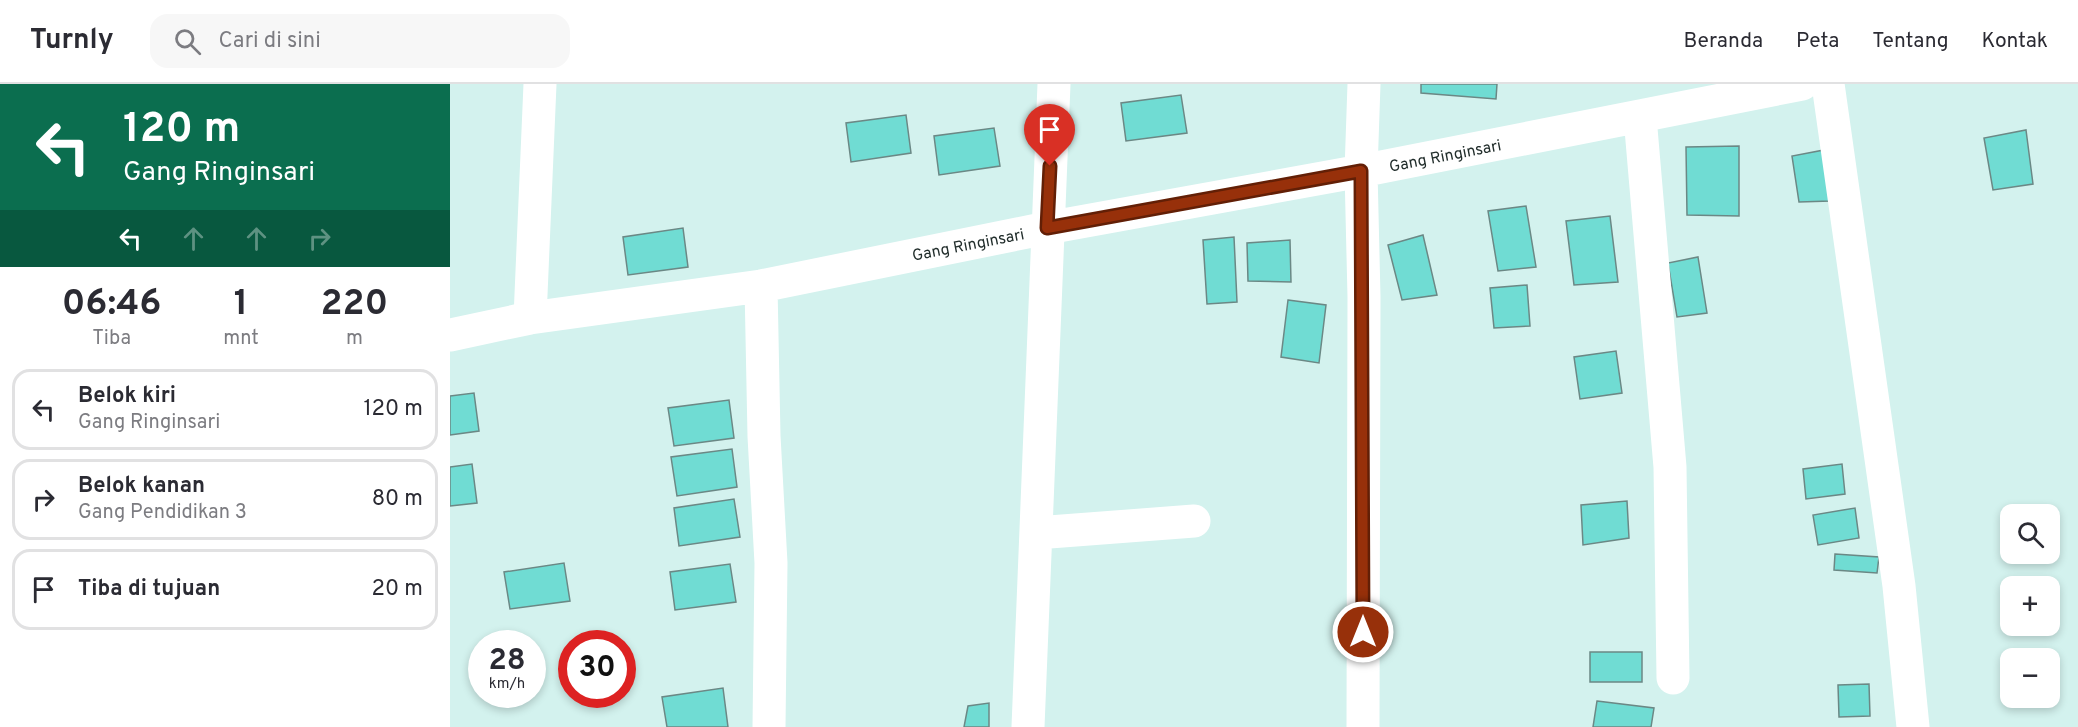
<!DOCTYPE html>
<html lang="id">
<meta charset="utf-8">
<style>
body{margin:0;font-family:Overpass,sans-serif;background:#f7f7f7;color:#2b2b33;height:100vh;display:flex;flex-direction:column;font-size:22px;white-space:nowrap}
*{box-sizing:border-box;margin:0}
p{font-size:20px;color:#7c7c81}
.icon{flex:none;width:33px;height:33px;fill:none;stroke:currentColor;stroke-width:2;stroke-linecap:round;stroke-linejoin:round}
.map{position:relative;flex:1;overflow:hidden}
.panel{display:flex;flex-direction:column;background:#fff;width:450px}
.panel>*{flex:none}
.hud{background:#0b6e4f;color:#fff;overflow:hidden}
.controls{position:absolute;left:1550px;top:420px;display:grid;gap:12px}
.controls a{display:grid;place-items:center;width:60px;height:60px;border-radius:12px;background:#fff;box-shadow:0 3px 9px #0003;font-size:30px}
.speed{position:absolute;left:18px;top:546px;display:flex;gap:12px;font-size:30px;font-weight:700;text-align:center}
.speed>*{display:grid;place-content:center;width:78px;height:78px;border-radius:50%;background:#fff;box-shadow:0 3px 9px #0003;line-height:1}
.speed small{font-size:15px;font-weight:400}
.speed .limit{border:9px solid #d22;background:#fff;color:#111}
.pin{position:absolute;display:grid;place-items:center;width:51px;height:51px;color:#fff;margin:-62px -26px;border-radius:50% 50% 50% 0;rotate:-45deg;box-shadow:0 0 6px #0007}
.pin .icon{rotate:45deg}
.me{position:absolute;width:66px;margin:-33px;rotate:0deg;stroke-linejoin:round;filter:drop-shadow(0 0 4px #0008)}
.turn{display:flex;align-items:center;gap:21px;height:126px;padding:0 24px;font-size:27px}
.turn .icon{width:78px;height:78px;stroke-width:2.5}
.turn b{display:block;font-size:42px;line-height:51px}
.lanes{display:flex;align-items:center;height:57px;padding:0 24px;background:#0003;justify-content:center;gap:30px;direction:ltr}
.lanes .off{opacity:.35}
.eta{display:flex;justify-content:space-evenly;align-items:center;height:102px;text-align:center}
.eta b{font-size:36px;font-weight:700;line-height:42px}
ul{padding:0;list-style:none}
li{display:flex;align-items:center;gap:18px;height:81px;margin:0 12px 9px;padding:0 12px;border:3px solid #e1e1e2;border-radius:18px}
li div{flex:1}
li b{display:block;font-size:22px}
li em{font-style:normal}
header{display:flex;align-items:center;gap:36px;box-sizing:border-box;height:84px;padding:0 30px;background:#fff;border-bottom:2px solid #e1e1e2}
header strong{font-size:28px}
nav{display:flex;gap:33px;margin-inline-start:auto;font-size:21px}
.search{width:420px;height:54px;background:#f7f7f7;display:flex;align-items:center;gap:15px;box-sizing:border-box;padding:0 21px;border-radius:18px;color:#7c7c81;font-size:22px}
main{display:flex;flex:1;min-height:0}
.map>svg:first-child{display:block}
.building{fill:#70dcd3;stroke:#6b8885;stroke-width:1.5}
.lines{fill:none;stroke-linecap:round;stroke-linejoin:round}
.minor{stroke:#fff;stroke-width:33}
.route-casing{stroke:#621f06;stroke-width:15}
.route{stroke:#97300a;stroke-width:10}
.labels{text-anchor:middle;stroke-width:6;stroke-linejoin:round;paint-order:stroke}
.street-label{font-size:16px;fill:#222e2c;stroke:#fff}
</style>
<header>
<strong>Turnly</strong>
<div class="search"><svg class="icon" aria-label="search" viewBox="0 0 24 24"><circle cx="10" cy="10" r="6"/><path d="M15 15l6 6"/></svg>Cari di sini</div>
<nav><a>Beranda</a><a>Peta</a><a>Tentang</a><a>Kontak</a></nav>
</header>
<main>
<section class="panel">
<div class="hud">
<div class="turn"><svg class="icon" aria-label="left" viewBox="0 0 24 24"><path d="M17 20v-9H6M10 6l-5 5 5 5"/></svg><div><b>120 m</b>Gang Ringinsari</div></div>
<div class="lanes"><svg class="icon" aria-label="left" viewBox="0 0 24 24"><path d="M17 20v-9H6M10 6l-5 5 5 5"/></svg><svg class="icon off" aria-label="ahead" viewBox="0 0 24 24"><path d="M12 20V5M6 11l6-6 6 6"/></svg><svg class="icon off" aria-label="ahead" viewBox="0 0 24 24"><path d="M12 20V5M6 11l6-6 6 6"/></svg><svg class="icon off" aria-label="right" viewBox="0 0 24 24"><path d="M7 20v-9h11M14 6l5 5-5 5"/></svg></div>
</div>
<div class="eta">
<div><b>06:46</b><p>Tiba</p></div>
<div><b>1</b><p>mnt</p></div>
<div><b>220</b><p>m</p></div>
</div>
<ul>
<li><svg class="icon" aria-label="left" viewBox="0 0 24 24"><path d="M17 20v-9H6M10 6l-5 5 5 5"/></svg><div><b>Belok kiri</b><p>Gang Ringinsari</p></div><em>120 m</em></li>
<li><svg class="icon" aria-label="right" viewBox="0 0 24 24"><path d="M7 20v-9h11M14 6l5 5-5 5"/></svg><div><b>Belok kanan</b><p>Gang Pendidikan 3</p></div><em>80 m</em></li>
<li><svg class="icon" aria-label="arrive" viewBox="0 0 24 24"><path d="M6 21V4h12l-3 4 3 4H6"/></svg><div><b>Tiba di tujuan</b></div><em>20 m</em></li>
</ul>
</section>
<div class="map">
<svg width="1628" height="643" viewBox="0 0 1628 643">
<rect width="100%" height="100%" fill="#d3f2ee"/>
<path class="building" d="M971,0H1047L1046,15L971,9Z
M731,11L737,49L676,57L671,19Z
M456,31L461,69L401,78L396,39Z
M544,44L550,82L489,91L484,52Z
M1576,46L1583,100L1543,106L1534,54Z
M1289,62V132L1237,131L1236,63Z
M1374,66L1380,117L1349,118L1342,72Z
M1076,122L1086,183L1048,187L1038,127Z
M1160,132L1168,198L1124,201L1116,137Z
M233,144L238,183L178,191L173,153Z
M973,151L987,211L952,216L938,161Z
M784,153L787,218L757,220L753,156Z
M840,156L841,198L798,197L797,159Z
M1248,173L1257,229L1227,233L1218,179Z
M1077,201L1080,242L1044,244L1040,204Z
M838,216L876,221L869,279L831,273Z
M1166,267L1172,309L1130,315L1124,273Z
M24,309L29,347L0,351V312Z
M279,316L284,354L224,362L218,324Z
M282,365L287,403L227,412L221,373Z
M22,380L27,419L0,422V383Z
M1392,380L1395,410L1356,415L1353,385Z
M284,415L290,453L229,462L224,424Z
M1177,417L1179,454L1133,461L1131,421Z
M1405,424L1409,454L1368,461L1363,431Z
M1385,470L1429,473L1427,489L1384,486Z
M114,479L120,517L60,525L54,488Z
M280,480L286,518L225,526L220,488Z
M1140,568H1192V598H1140Z
M1419,600L1420,632L1389,633L1388,601Z
M273,604L278,643H217L212,613Z
M1147,617L1204,624L1201,643H1143Z
M539,619V643H514L518,622Z"/>
<g class="lines">
<path class="minor" d="M1378,0L1449,502L1463,643
M1190,33L1220,383L1223,594
M311,202L314,352L321,479L319,643
M80,234L90,0
M0,251L80,234L311,202L597,144L911,87L1352,0
M586,449L744,437
M578,643L604,0
M913,643L914,213L911,87L914,0"/>
</g>
<g class="lines">
<defs>
<path id="route" d="M600,82L597,144L911,87L913,548"/>
</defs>
<use href="#route" class="route-casing"/>
<use href="#route" class="route"/>
</g>
<g class="labels">
<g class="street-label">
<text transform="translate(995 71) rotate(-11)" y="6">Gang Ringinsari</text>
<text transform="translate(518 160) rotate(-11)" y="6">Gang Ringinsari</text>
</g>
</g>
</svg>
<div class="controls">
<a><svg class="icon" aria-label="search" viewBox="0 0 24 24"><circle cx="10" cy="10" r="6"/><path d="M15 15l6 6"/></svg></a>
<a>+</a>
<a>−</a>
</div>
<div class="speed"><div>28<small>km/h</small></div><div class="limit">30</div></div>
<div class="pin" style="left:600px;top:82px;background:#d93025"><svg class="icon" aria-label="arrive" viewBox="0 0 24 24"><path d="M6 21V4h12l-3 4 3 4H6"/></svg></div>
<svg class="me" style="left:913px;top:548px" viewBox="-20 -20 40 40"><circle r="17" fill="#97300a" stroke="#fff" stroke-width="3"/><path d="M0-11L8 9 0 5-8 9z" fill="#fff"/></svg>
</div>
</main>
